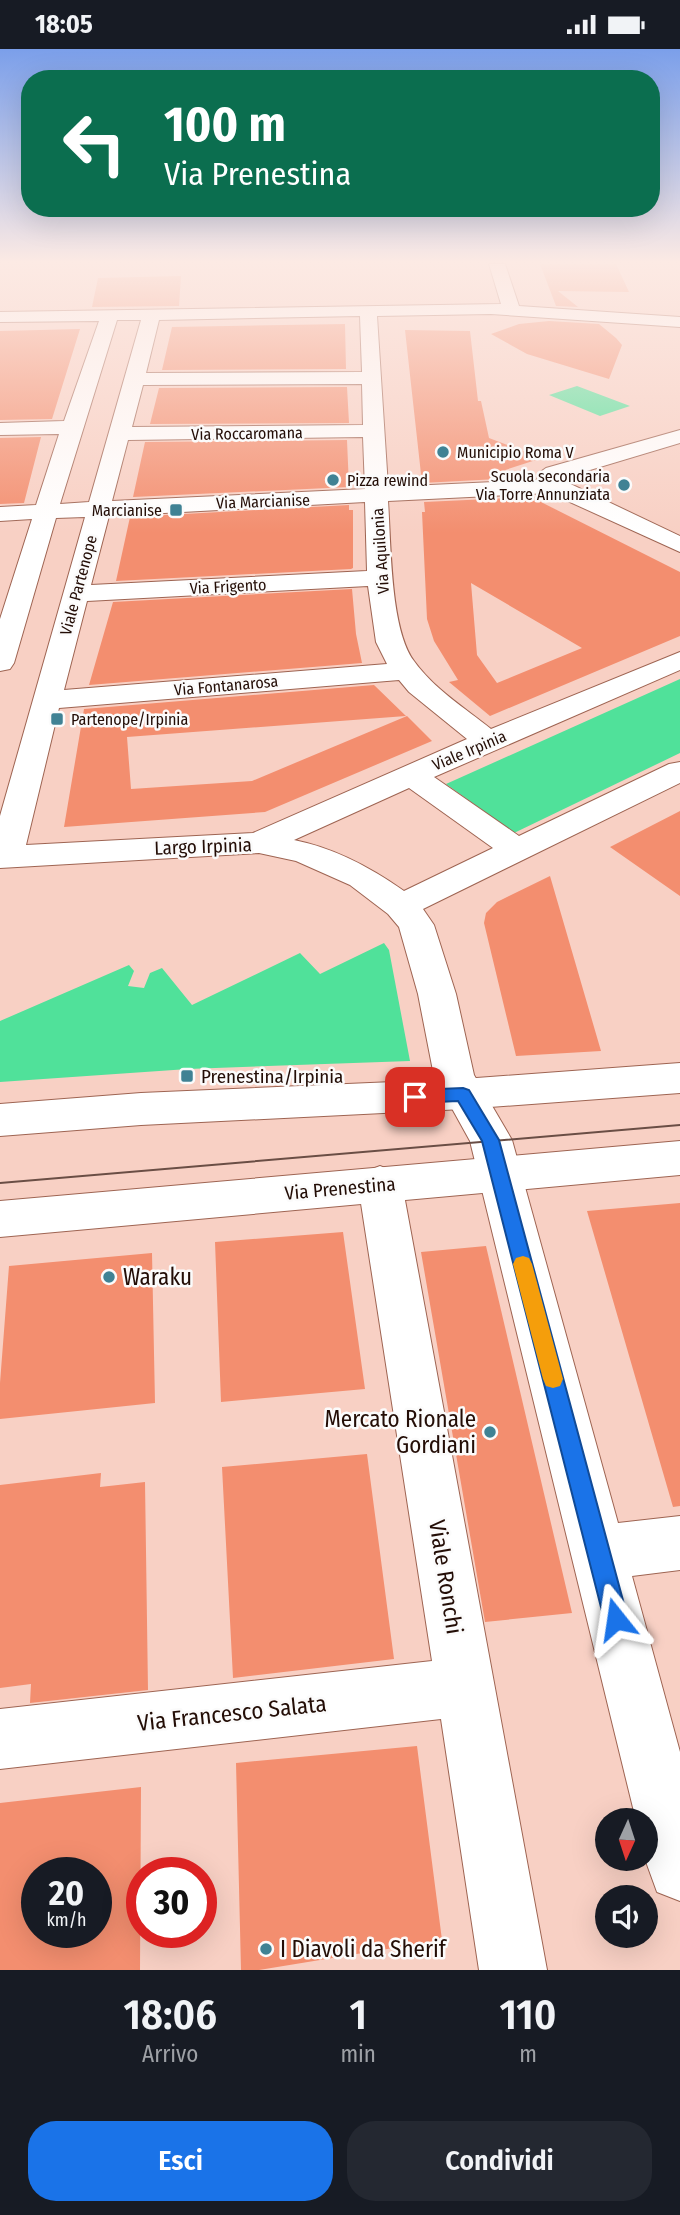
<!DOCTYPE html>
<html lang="it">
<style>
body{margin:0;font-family:"Fira Sans Condensed",sans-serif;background:#242831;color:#f1f3f6;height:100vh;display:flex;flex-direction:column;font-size:26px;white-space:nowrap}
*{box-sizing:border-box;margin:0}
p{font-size:23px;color:#9ea1a6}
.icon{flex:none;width:38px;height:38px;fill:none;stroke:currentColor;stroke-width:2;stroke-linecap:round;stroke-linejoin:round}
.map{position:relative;height:1921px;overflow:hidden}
.details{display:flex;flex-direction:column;background:#171b24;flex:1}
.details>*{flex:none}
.hud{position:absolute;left:21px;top:21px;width:639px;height:147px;border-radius:28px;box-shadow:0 7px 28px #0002;background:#0b6e4f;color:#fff;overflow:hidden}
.needle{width:46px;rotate:183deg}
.buttons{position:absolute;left:595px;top:1759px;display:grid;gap:14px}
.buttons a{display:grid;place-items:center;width:63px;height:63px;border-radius:50%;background:#171b24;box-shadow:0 7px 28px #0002;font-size:35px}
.speed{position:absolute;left:21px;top:1808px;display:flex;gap:14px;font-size:35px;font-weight:700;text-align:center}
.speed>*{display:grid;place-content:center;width:91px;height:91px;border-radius:50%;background:#171b24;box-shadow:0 7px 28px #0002;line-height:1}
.speed small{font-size:18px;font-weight:400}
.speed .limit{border:10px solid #d22;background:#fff;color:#111}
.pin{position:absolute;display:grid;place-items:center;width:60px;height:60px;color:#fff;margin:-30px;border-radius:14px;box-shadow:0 4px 10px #0006}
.me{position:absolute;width:77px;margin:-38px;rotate:345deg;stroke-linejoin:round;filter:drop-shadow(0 0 5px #0008)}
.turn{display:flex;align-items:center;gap:24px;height:147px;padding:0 28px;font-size:32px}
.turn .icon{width:91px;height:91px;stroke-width:2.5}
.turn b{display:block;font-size:49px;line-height:60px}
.eta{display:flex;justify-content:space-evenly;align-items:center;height:119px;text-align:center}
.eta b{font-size:42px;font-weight:600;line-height:49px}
.primary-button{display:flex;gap:14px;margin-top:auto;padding:14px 28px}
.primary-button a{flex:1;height:80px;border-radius:28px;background:#1a73e8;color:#fff;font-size:28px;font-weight:600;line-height:80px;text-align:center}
.primary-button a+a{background:#242831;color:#f1f3f6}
.status{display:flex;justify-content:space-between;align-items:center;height:49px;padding:0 35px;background:#171b24;direction:ltr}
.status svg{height:19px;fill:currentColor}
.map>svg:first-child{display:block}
.green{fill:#50e19a}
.building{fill:#f38e6f;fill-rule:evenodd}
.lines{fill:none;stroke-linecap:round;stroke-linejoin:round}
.minor-casing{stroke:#9e6452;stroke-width:2}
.major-casing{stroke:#9e6452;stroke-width:2}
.minor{fill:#fff;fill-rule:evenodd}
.major{fill:#fff;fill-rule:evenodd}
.tram{stroke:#6a4e45;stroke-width:2}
.route{fill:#1a73e8;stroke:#114b97;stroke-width:2}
.slow{fill:#f59e0b}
.poi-dot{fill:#408294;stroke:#fbfbfb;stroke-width:2.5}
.labels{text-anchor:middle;stroke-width:5;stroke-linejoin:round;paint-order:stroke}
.far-street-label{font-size:16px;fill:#230d06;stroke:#fbfbfb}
.far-poi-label{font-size:16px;fill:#230d06;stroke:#fbfbfb;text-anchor:start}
.street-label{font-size:19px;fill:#230d06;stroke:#fbfbfb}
.poi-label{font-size:19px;fill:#230d06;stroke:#fbfbfb;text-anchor:start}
.near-poi-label{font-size:23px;fill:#230d06;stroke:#fbfbfb;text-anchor:start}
.near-street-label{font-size:23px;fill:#230d06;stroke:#fbfbfb}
</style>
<div class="status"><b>18:05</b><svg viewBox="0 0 49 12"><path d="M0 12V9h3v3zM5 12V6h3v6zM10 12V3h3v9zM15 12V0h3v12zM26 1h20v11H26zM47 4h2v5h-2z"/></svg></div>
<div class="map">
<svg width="680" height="1921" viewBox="0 0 680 1921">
<rect width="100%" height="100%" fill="#f8d0c4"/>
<path class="green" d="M577,337L630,357L600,367L549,346Z
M680,630V704L514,784L446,735Z
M384,894L389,901L410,1012L188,1020L0,1033V972L129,916L134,922L128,937L144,939L150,924L162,919L192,956L300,904L320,925Z"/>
<path class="building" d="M540,215H616L629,243L558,242L578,258L556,257Z
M181,227L179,257L92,258L98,229Z
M549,272L599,275L616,289L622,296L609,330L527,305L491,285L519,275Z
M345,275L346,320L162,321L172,278Z
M80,280L52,370L0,371V282Z
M405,281L470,282L478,352H481L489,389L542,409L490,426L498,430L422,434Z
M347,338L349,374L150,375L159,339Z
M41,388L24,454L0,455V389Z
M347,391L349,438L133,448L145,393Z
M531,448L680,523V587L490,667L449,633L458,631L434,592L427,570L422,463H425L424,453ZM471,534L582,599L497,634L477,606Z
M349,456V461H353V519L351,520L116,532L130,468Z
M352,540L356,585L362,614L89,636L113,553Z
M374,636L406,667L127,688L131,740L252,732L407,667L432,692L265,763L64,778L84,660Z
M680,762V847L610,798Z
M550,827L601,1002L516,1007L484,874L486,864L497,853Z
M680,1154V1457L673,1458L587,1162Z
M343,1183L365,1340L221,1353L215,1193Z
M486,1197L572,1564L485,1573L421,1203Z
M152,1204L155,1354L0,1370V1334L9,1217Z
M367,1405L394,1610L233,1629L222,1418Z
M101,1424L100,1438L145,1433L148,1641L30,1654L31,1635L0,1639V1436Z
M417,1697L442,1891L259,1921H241L236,1714Z
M141,1738L140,1921H0V1754ZM37,1824H96V1883H37Z"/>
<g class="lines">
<defs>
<path id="minor" d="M489,215H505L519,257L680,268V278L491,265L377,267L388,438L537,431L539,424L546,419L680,381V394L560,430L680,487V503L550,444L388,452C391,493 390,580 414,612C434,640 465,659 491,680L680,603V621L434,728L519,787L669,715L680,713V734L423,860L434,876L456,945L474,1026L512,1091L618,1474L680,1467V1521L632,1527L680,1703V1852L657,1843L645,1810L646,1771H636L470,1092L434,1027L418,945L399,878L388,865L350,836L296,812L259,804L0,819V767L85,468L56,469L14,614L10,620L0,622V570L32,470L0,472V458L36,456L59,385L0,386V374L64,372L99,272L0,273V263L501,255ZM360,267L362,323L146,324L159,271ZM117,271H141L89,453L60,455ZM362,335L363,376L132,378L143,336ZM363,388L365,440L112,452L128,391ZM365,453L367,522L91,536L109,467ZM368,537L376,593L387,615L64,641L87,552ZM399,631L409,643L467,690L253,784L26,796L59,659ZM409,739L493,799L404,842C370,818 334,799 294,791Z
M380,1117L395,1123L402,1135L547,1921H479L441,1670L0,1720V1660L432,1612L358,1135L365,1123Z"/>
<path id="major" d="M680,1014V1044L463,1060L141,1076L0,1087V1055L141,1044L463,1030Z
M680,1092V1126L0,1188V1152Z"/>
</defs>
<use href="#minor" class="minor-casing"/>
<use href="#major" class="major-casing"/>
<use href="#minor" class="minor"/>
<use href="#major" class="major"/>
<path class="tram" d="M0,1134L680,1076"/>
</g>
<linearGradient id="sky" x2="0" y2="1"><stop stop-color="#7b9fea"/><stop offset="0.44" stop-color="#fceae4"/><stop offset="1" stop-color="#fceae4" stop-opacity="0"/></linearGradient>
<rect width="680" height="484" fill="url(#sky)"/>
<path class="route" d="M463,1039L469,1041L499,1091L628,1570L624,1578L616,1581L608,1578L604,1570L482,1092L458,1052L415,1054L409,1052L406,1048L409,1043L415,1041Z"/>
<path class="slow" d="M523,1207L529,1209L532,1215L563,1330L560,1337L553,1339L546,1337L543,1330L513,1215L516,1209Z"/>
<g class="poi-dot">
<circle cx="443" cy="403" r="7"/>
<circle cx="333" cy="431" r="7"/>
<circle cx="624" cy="436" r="7"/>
<rect x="169" y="454" width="14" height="14" rx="3.5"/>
<rect x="50" y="663" width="14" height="14" rx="3.5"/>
<rect x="180" y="1020" width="14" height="14" rx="3.5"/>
<circle cx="109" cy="1228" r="7"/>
<circle cx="490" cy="1383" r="7"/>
<circle cx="266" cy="1900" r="7"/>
</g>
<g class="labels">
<g class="far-street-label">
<text transform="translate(247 384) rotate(-1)" y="6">Via Roccaromana</text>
<text transform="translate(263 452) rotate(-2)" y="6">Via Marcianise</text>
<text transform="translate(380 502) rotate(-94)" y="6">Via Aquilonia</text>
<text transform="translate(78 536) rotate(-75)" y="6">Viale Partenope</text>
<text transform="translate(228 537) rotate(-3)" y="6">Via Frigento</text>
<text transform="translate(226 636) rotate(-5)" y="6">Via Fontanarosa</text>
<text transform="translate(469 701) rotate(-23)" y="6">Viale Irpinia</text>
</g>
<g class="far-poi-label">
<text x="457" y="409">Municipio Roma V</text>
<text x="610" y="433" text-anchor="end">Scuola secondaria<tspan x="610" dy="18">Via Torre Annunziata</tspan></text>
<text x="347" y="437">Pizza rewind</text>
<text x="162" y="467" text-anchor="end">Marcianise</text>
<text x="71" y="676">Partenope/Irpinia</text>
</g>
<g class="street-label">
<text transform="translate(203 797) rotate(-2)" y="7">Largo Irpinia</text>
<text transform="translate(340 1139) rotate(-5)" y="7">Via Prenestina</text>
</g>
<g class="poi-label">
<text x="201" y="1034">Prenestina/Irpinia</text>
</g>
<g class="near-poi-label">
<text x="123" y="1236">Waraku</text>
<text x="476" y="1378" text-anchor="end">Mercato Rionale<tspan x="476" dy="26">Gordiani</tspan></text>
<text x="280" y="1908">I Diavoli da Sherif</text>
</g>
<g class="near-street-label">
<text transform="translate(446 1528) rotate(81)" y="8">Viale Ronchi</text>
<text transform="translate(232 1664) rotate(-6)" y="8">Via Francesco Salata</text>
</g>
</g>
</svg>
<div class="buttons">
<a><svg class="needle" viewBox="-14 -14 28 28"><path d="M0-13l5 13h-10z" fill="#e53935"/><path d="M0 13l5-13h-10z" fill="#9ea1a6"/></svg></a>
<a><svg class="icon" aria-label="sound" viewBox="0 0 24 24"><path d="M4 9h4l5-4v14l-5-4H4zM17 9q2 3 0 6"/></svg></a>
</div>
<div class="speed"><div>20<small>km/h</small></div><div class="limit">30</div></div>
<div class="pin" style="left:415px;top:1048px;background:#d93025"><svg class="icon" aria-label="arrive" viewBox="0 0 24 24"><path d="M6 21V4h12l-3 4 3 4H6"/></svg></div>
<svg class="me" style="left:616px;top:1570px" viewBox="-20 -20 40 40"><path d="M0-17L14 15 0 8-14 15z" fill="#1a73e8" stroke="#fff" stroke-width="4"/></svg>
<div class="hud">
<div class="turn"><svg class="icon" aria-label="left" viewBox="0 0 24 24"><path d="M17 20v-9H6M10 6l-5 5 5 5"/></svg><div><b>100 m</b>Via Prenestina</div></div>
</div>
</div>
<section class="details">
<div class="eta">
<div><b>18:06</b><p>Arrivo</p></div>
<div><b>1</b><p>min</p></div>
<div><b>110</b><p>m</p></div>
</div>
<div class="primary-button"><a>Esci</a><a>Condividi</a></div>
</section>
